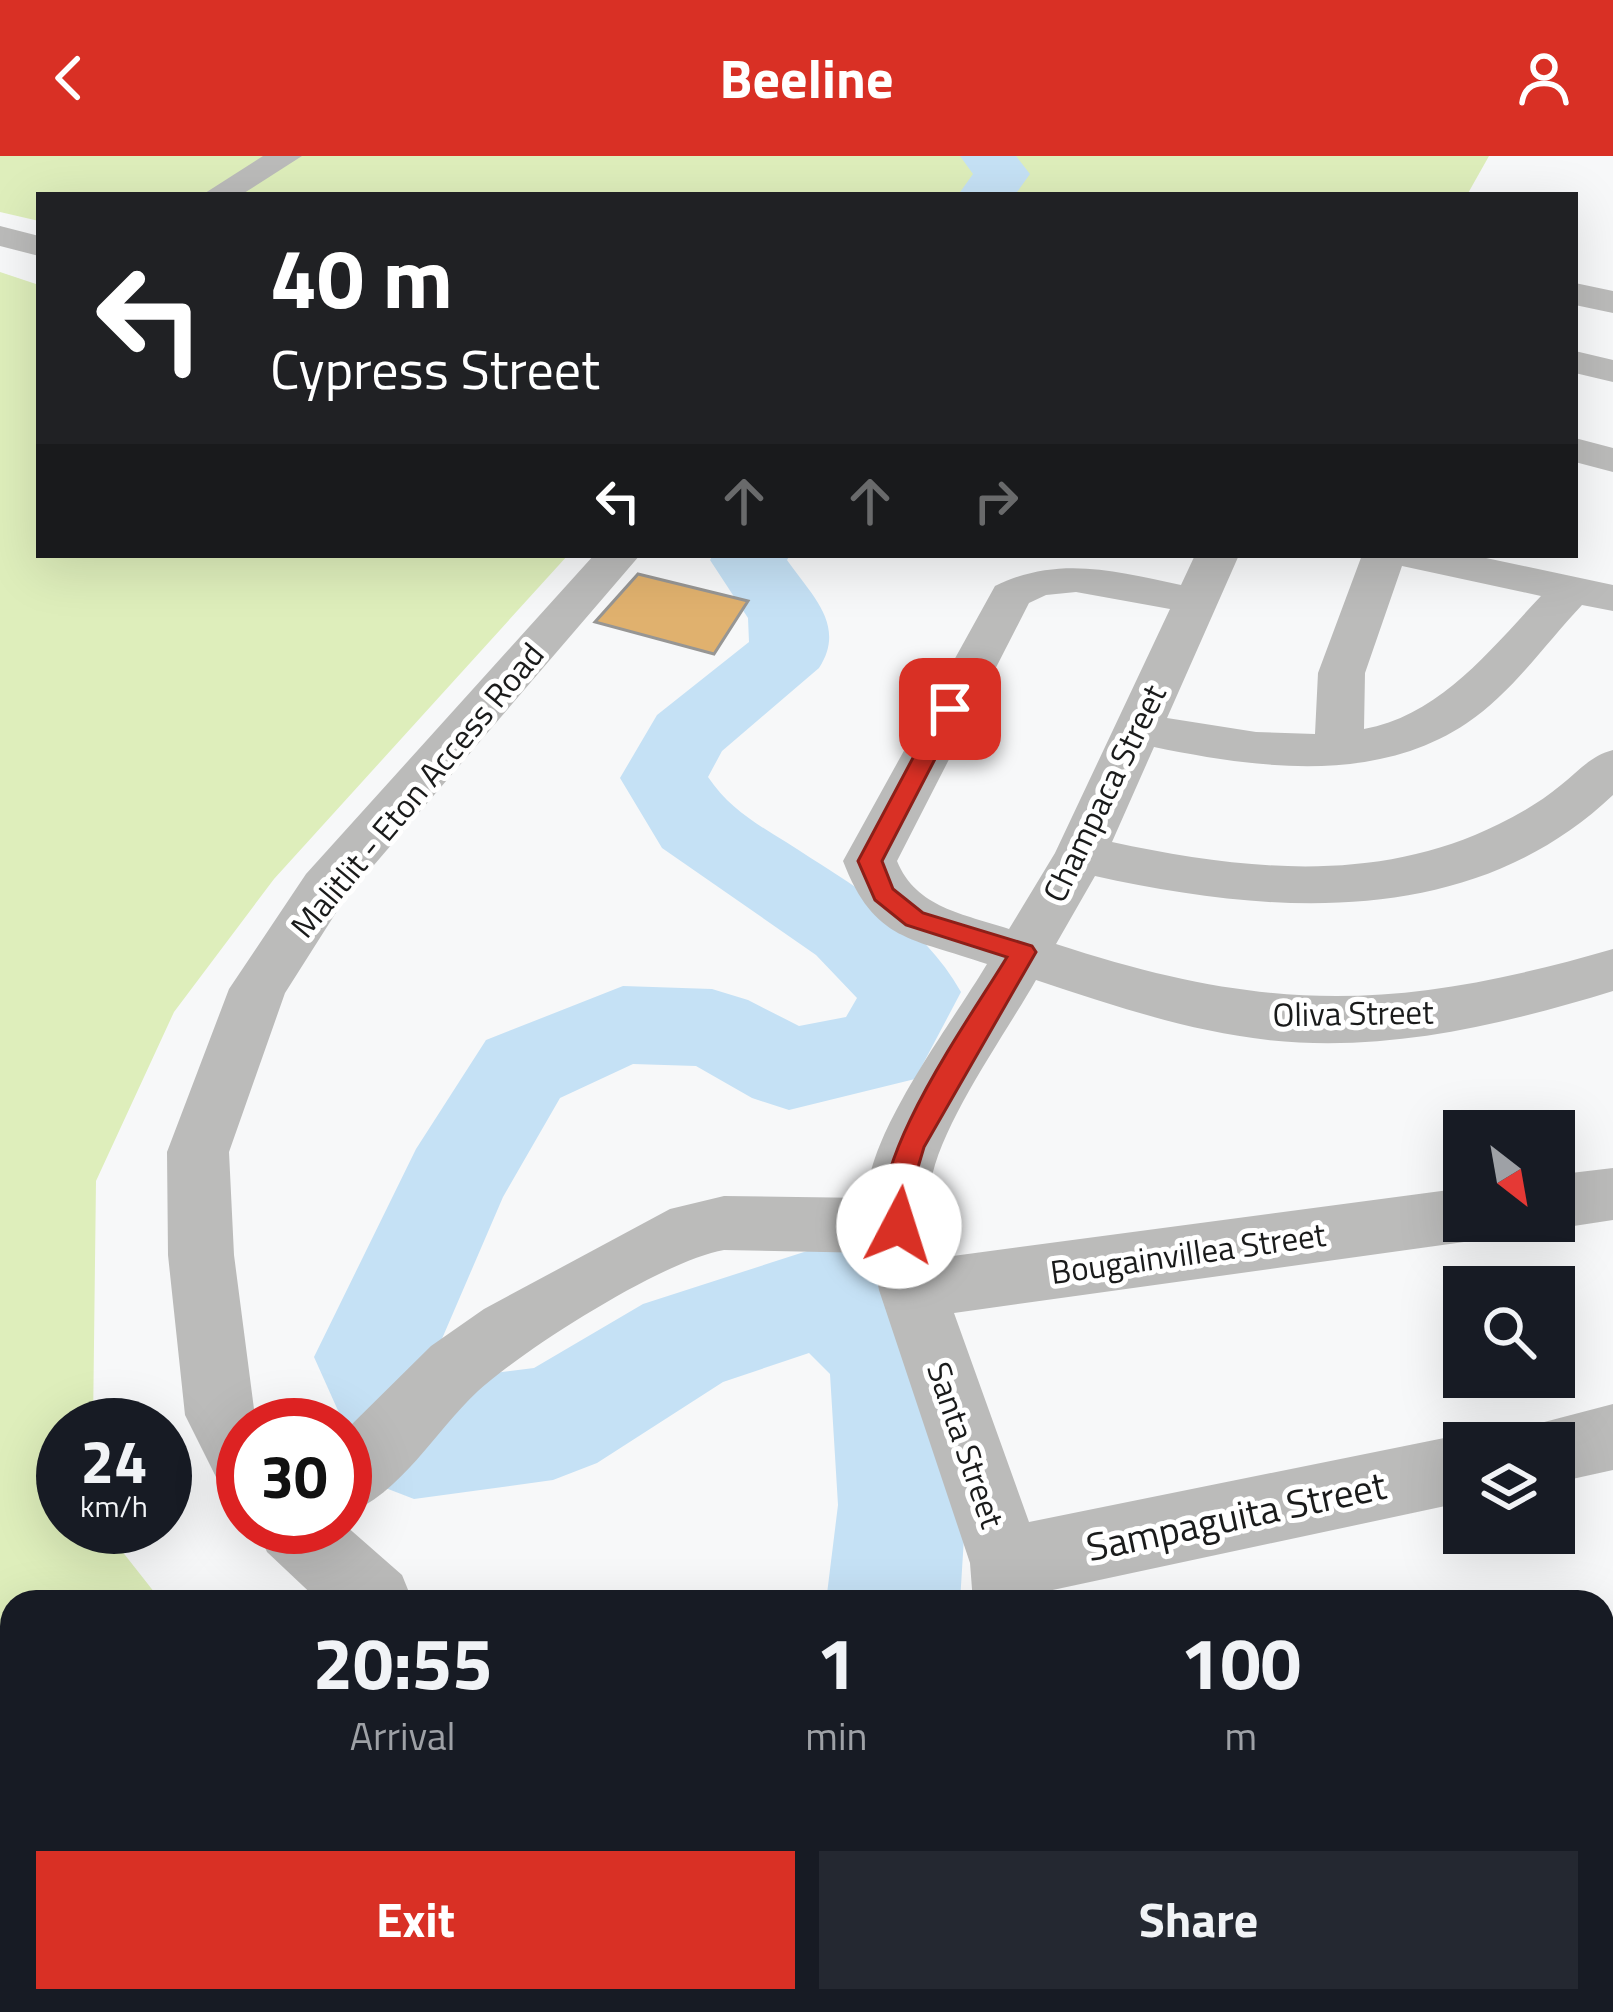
<!DOCTYPE html>
<style>
body{margin:0;font-family:"Titillium Web",sans-serif;background:#242831;color:#f1f3f6;height:100vh;display:flex;flex-direction:column;font-size:45px;white-space:nowrap}
*{box-sizing:border-box;margin:0}
p{font-size:39px;color:#9ea1a6}
.icon{flex:none;width:66px;height:66px;fill:none;stroke:currentColor;stroke-width:2;stroke-linecap:round;stroke-linejoin:round}
.map{position:relative;flex:1;overflow:hidden}
.side{position:absolute;left:0px;top:1434px;width:1614px;height:423px;display:flex;flex-direction:column;background:#171b24;border-radius:36px 36px 0 0;box-shadow:0 12px 48px #0002}
.side>*{flex:none}
.top-card{position:absolute;left:36px;top:36px;width:1542px;height:366px;border-radius:0px;box-shadow:0 12px 48px #0002;background:#202124;color:#fff;overflow:hidden}
.needle{width:78px;rotate:149deg}
.buttons{position:absolute;left:1443px;top:954px;display:grid;gap:24px}
.buttons a{display:grid;place-items:center;width:132px;height:132px;border-radius:0px;background:#171b24;box-shadow:0 12px 48px #0002;font-size:60px}
.speed{position:absolute;left:36px;top:1242px;display:flex;gap:24px;font-size:60px;font-weight:700;text-align:center}
.speed>*{display:grid;place-content:center;width:156px;height:156px;border-radius:50%;background:#171b24;box-shadow:0 12px 48px #0002;line-height:1}
.speed small{font-size:30px;font-weight:400}
.speed .limit{border:18px solid #d22;background:#fff;color:#111}
.pin{position:absolute;display:grid;place-items:center;width:102px;height:102px;color:#fff;margin:-51px;border-radius:24px;box-shadow:0 6px 18px #0006}
.me{position:absolute;width:132px;margin:-66px;rotate:5deg;stroke-linejoin:round;filter:drop-shadow(0 0 9px #0008)}
.turn{display:flex;align-items:center;gap:42px;height:252px;padding:0 36px;font-size:54px}
.turn .icon{width:156px;height:156px;stroke-width:2.5}
.turn b{display:block;font-size:84px;line-height:102px}
.lanes{display:flex;align-items:center;height:114px;padding:0 36px;background:#0003;justify-content:center;gap:60px;direction:ltr}
.lanes .off{opacity:.35}
.eta{display:flex;justify-content:space-evenly;align-items:center;height:204px;text-align:center}
.eta b{font-size:72px;font-weight:700;line-height:84px}
.button{display:flex;gap:24px;margin-top:auto;padding:24px 36px}
.button a{flex:1;height:138px;border-radius:0px;background:#d93025;color:#fff;font-size:48px;font-weight:700;line-height:138px;text-align:center}
.button a+a{background:#242831;color:#f1f3f6}
header{display:flex;justify-content:space-between;align-items:center;height:156px;padding:0 36px;background:#d93025;color:#fff;font-size:54px;font-weight:700}
.map>svg:first-child{display:block}
.green{fill:#deeebb}
.lines{fill:none;stroke-linecap:round;stroke-linejoin:round}
.river{fill:#c5e1f5;fill-rule:evenodd}
.building{fill:#e0b16e;stroke:#979694;stroke-width:3}
.minor{fill:#bbbbba;fill-rule:evenodd}
.route{fill:#d93025;stroke:#8d1f18;stroke-width:3}
.labels{text-anchor:middle;stroke-width:10;stroke-linejoin:round;paint-order:stroke}
.street-label{font-size:33px;fill:#1a1b1b;stroke:#fff}
.near-street-label{font-size:39px;fill:#1a1b1b;stroke:#fff}
</style>
<header><svg class="icon" aria-label="back" viewBox="0 0 24 24"><path d="M15 5l-7 7 7 7"/></svg>Beeline<svg class="icon" aria-label="person" viewBox="0 0 24 24"><circle cx="12" cy="8" r="4"/><path d="M4 21q1-7 8-7t8 7"/></svg></header>
<div class="map">
<svg width="1613" height="1856" viewBox="0 0 1613 1856">
<rect width="100%" height="100%" fill="#f7f8f9"/>
<path class="green" d="M0,0H1489L1467,39H39V65L0,56Z
M0,116L39,129V399H568L274,723L174,856L96,1025L93,1269H63V1371H103L162,1446H12V1845H356L355,1856H0Z"/>
<g class="lines">
<path class="river" d="M960,0H1016L1030,18L1015,39H958L973,18Z
M713,399H790L787,404C811,439 847,469 819,512L722,595L708,621C729,652 755,667 786,686C850,728 923,767 961,836L915,923L789,954L752,942L696,910L633,908L560,942L503,1041L435,1199L447,1223L534,1212L643,1148L829,1088L870,1103L931,1158L949,1196L966,1349L960,1446H826L838,1349L830,1218L809,1197L723,1226L597,1307L553,1324L414,1343L370,1326L314,1201L416,993L486,884L623,830L712,833L748,844L799,870L846,861L857,842L816,799L662,692L620,622L657,559L749,486L748,462L710,404Z
M733,1845H899L904,1856H738Z"/>
</g>
<path class="building" d="M638,418L748,445L714,498L595,466Z"/>
<g class="lines">
<path class="minor" d="M263,0H302L241,39H202Z
M0,70L39,80V100L0,90Z
M1575,127L1613,135V157L1575,149Z
M1575,195L1613,204V226L1575,217Z
M1575,282L1613,292V316L1575,306Z
M594,399H640L344,744L285,837L229,996L234,1099L254,1253L264,1269H243V1335L218,1325L185,1259L168,1099L167,996L229,833L306,718Z
M1195,399H1239L1167,562L1256,576L1315,578L1318,517L1362,399H1472L1613,429V455L1582,449C1545,488 1512,537 1467,567C1375,629 1256,612 1154,591L1112,686C1242,714 1377,729 1499,668C1521,657 1542,645 1561,629C1579,615 1590,600 1613,594V639C1471,774 1271,759 1095,720L1056,788C1269,858 1399,855 1613,793V835C1502,869 1385,897 1268,884C1188,875 1111,849 1036,824C1006,877 940,969 931,1026C927,1051 933,1077 938,1102L1464,1032V1065H1493L1487,1078L1464,1086L954,1157L1029,1366L1464,1278L1487,1287H1464V1346L1048,1435L1049,1446H973L970,1407L879,1134L872,1097L724,1094C664,1104 524,1193 478,1235C435,1275 401,1338 345,1359V1275L431,1190L484,1153L670,1053L724,1040L867,1042C868,976 952,867 987,808C912,782 874,786 843,705L995,430C1058,399 1116,415 1181,429ZM1402,410L1541,440C1490,494 1440,559 1364,573L1365,517ZM1076,436L1170,453L1055,697L1009,773C964,758 916,752 897,705L1029,447L1046,439Z
M1613,1012V1064L1554,1073L1532,1065H1554V1019Z
M1613,1248V1314L1554,1327V1287H1521L1529,1270Z
M345,1369L402,1419L413,1446H320L267,1396L256,1371Z
M1613,1465V1558L1602,1562V1470Z
M510,1845H598V1856H510Z
M1002,1845H1090L1091,1856H1003Z
M1371,1845H1461L1457,1856H1367Z"/>
</g>
<path class="route" d="M950,546L961,553L882,705L893,733L923,757L1032,790L1036,796L924,991L913,1028L909,1079L899,1082L888,1079C858,1016 973,858 1007,801L906,769L875,744L858,705L939,553Z"/>
<g class="labels">
<g class="street-label">
<text transform="translate(417 634) rotate(-50)" y="12">Malitlit - Eton Access Road</text>
<text transform="translate(1104 637) rotate(-64)" y="12">Champaca Street</text>
<text transform="translate(1353 857) rotate(-1)" y="12">Oliva Street</text>
<text transform="translate(1188 1097) rotate(-8)" y="12">Bougainvillea Street</text>
<text transform="translate(966 1289) rotate(71)" y="12">Santa Street</text>
</g>
<g class="near-street-label">
<text transform="translate(1236 1360) rotate(-12)" y="14">Sampaguita Street</text>
</g>
</g>
</svg>
<div class="buttons">
<a><svg class="needle" viewBox="-14 -14 28 28"><path d="M0-13l5 13h-10z" fill="#e53935"/><path d="M0 13l5-13h-10z" fill="#9ea1a6"/></svg></a>
<a><svg class="icon" aria-label="search" viewBox="0 0 24 24"><circle cx="10" cy="10" r="6"/><path d="M15 15l6 6"/></svg></a>
<a><svg class="icon" aria-label="layers" viewBox="0 0 24 24"><path d="M12 4l9 5-9 5-9-5zM3 14l9 5 9-5"/></svg></a>
</div>
<div class="speed"><div>24<small>km/h</small></div><div class="limit">30</div></div>
<div class="pin" style="left:950px;top:553px;background:#d93025"><svg class="icon" aria-label="arrive" viewBox="0 0 24 24"><path d="M6 21V4h12l-3 4 3 4H6"/></svg></div>
<svg class="me" style="left:899px;top:1070px" viewBox="-20 -20 40 40"><circle r="19" fill="#fff"/><path d="M0-13L10 11 0 6-10 11z" fill="#d93025"/></svg>
<div class="top-card">
<div class="turn"><svg class="icon" aria-label="left" viewBox="0 0 24 24"><path d="M17 20v-9H6M10 6l-5 5 5 5"/></svg><div><b>40 m</b>Cypress Street</div></div>
<div class="lanes"><svg class="icon" aria-label="left" viewBox="0 0 24 24"><path d="M17 20v-9H6M10 6l-5 5 5 5"/></svg><svg class="icon off" aria-label="ahead" viewBox="0 0 24 24"><path d="M12 20V5M6 11l6-6 6 6"/></svg><svg class="icon off" aria-label="ahead" viewBox="0 0 24 24"><path d="M12 20V5M6 11l6-6 6 6"/></svg><svg class="icon off" aria-label="right" viewBox="0 0 24 24"><path d="M7 20v-9h11M14 6l5 5-5 5"/></svg></div>
</div>
<section class="side">
<div class="eta">
<div><b>20:55</b><p>Arrival</p></div>
<div><b>1</b><p>min</p></div>
<div><b>100</b><p>m</p></div>
</div>
<div class="button"><a>Exit</a><a>Share</a></div>
</section>
</div>
